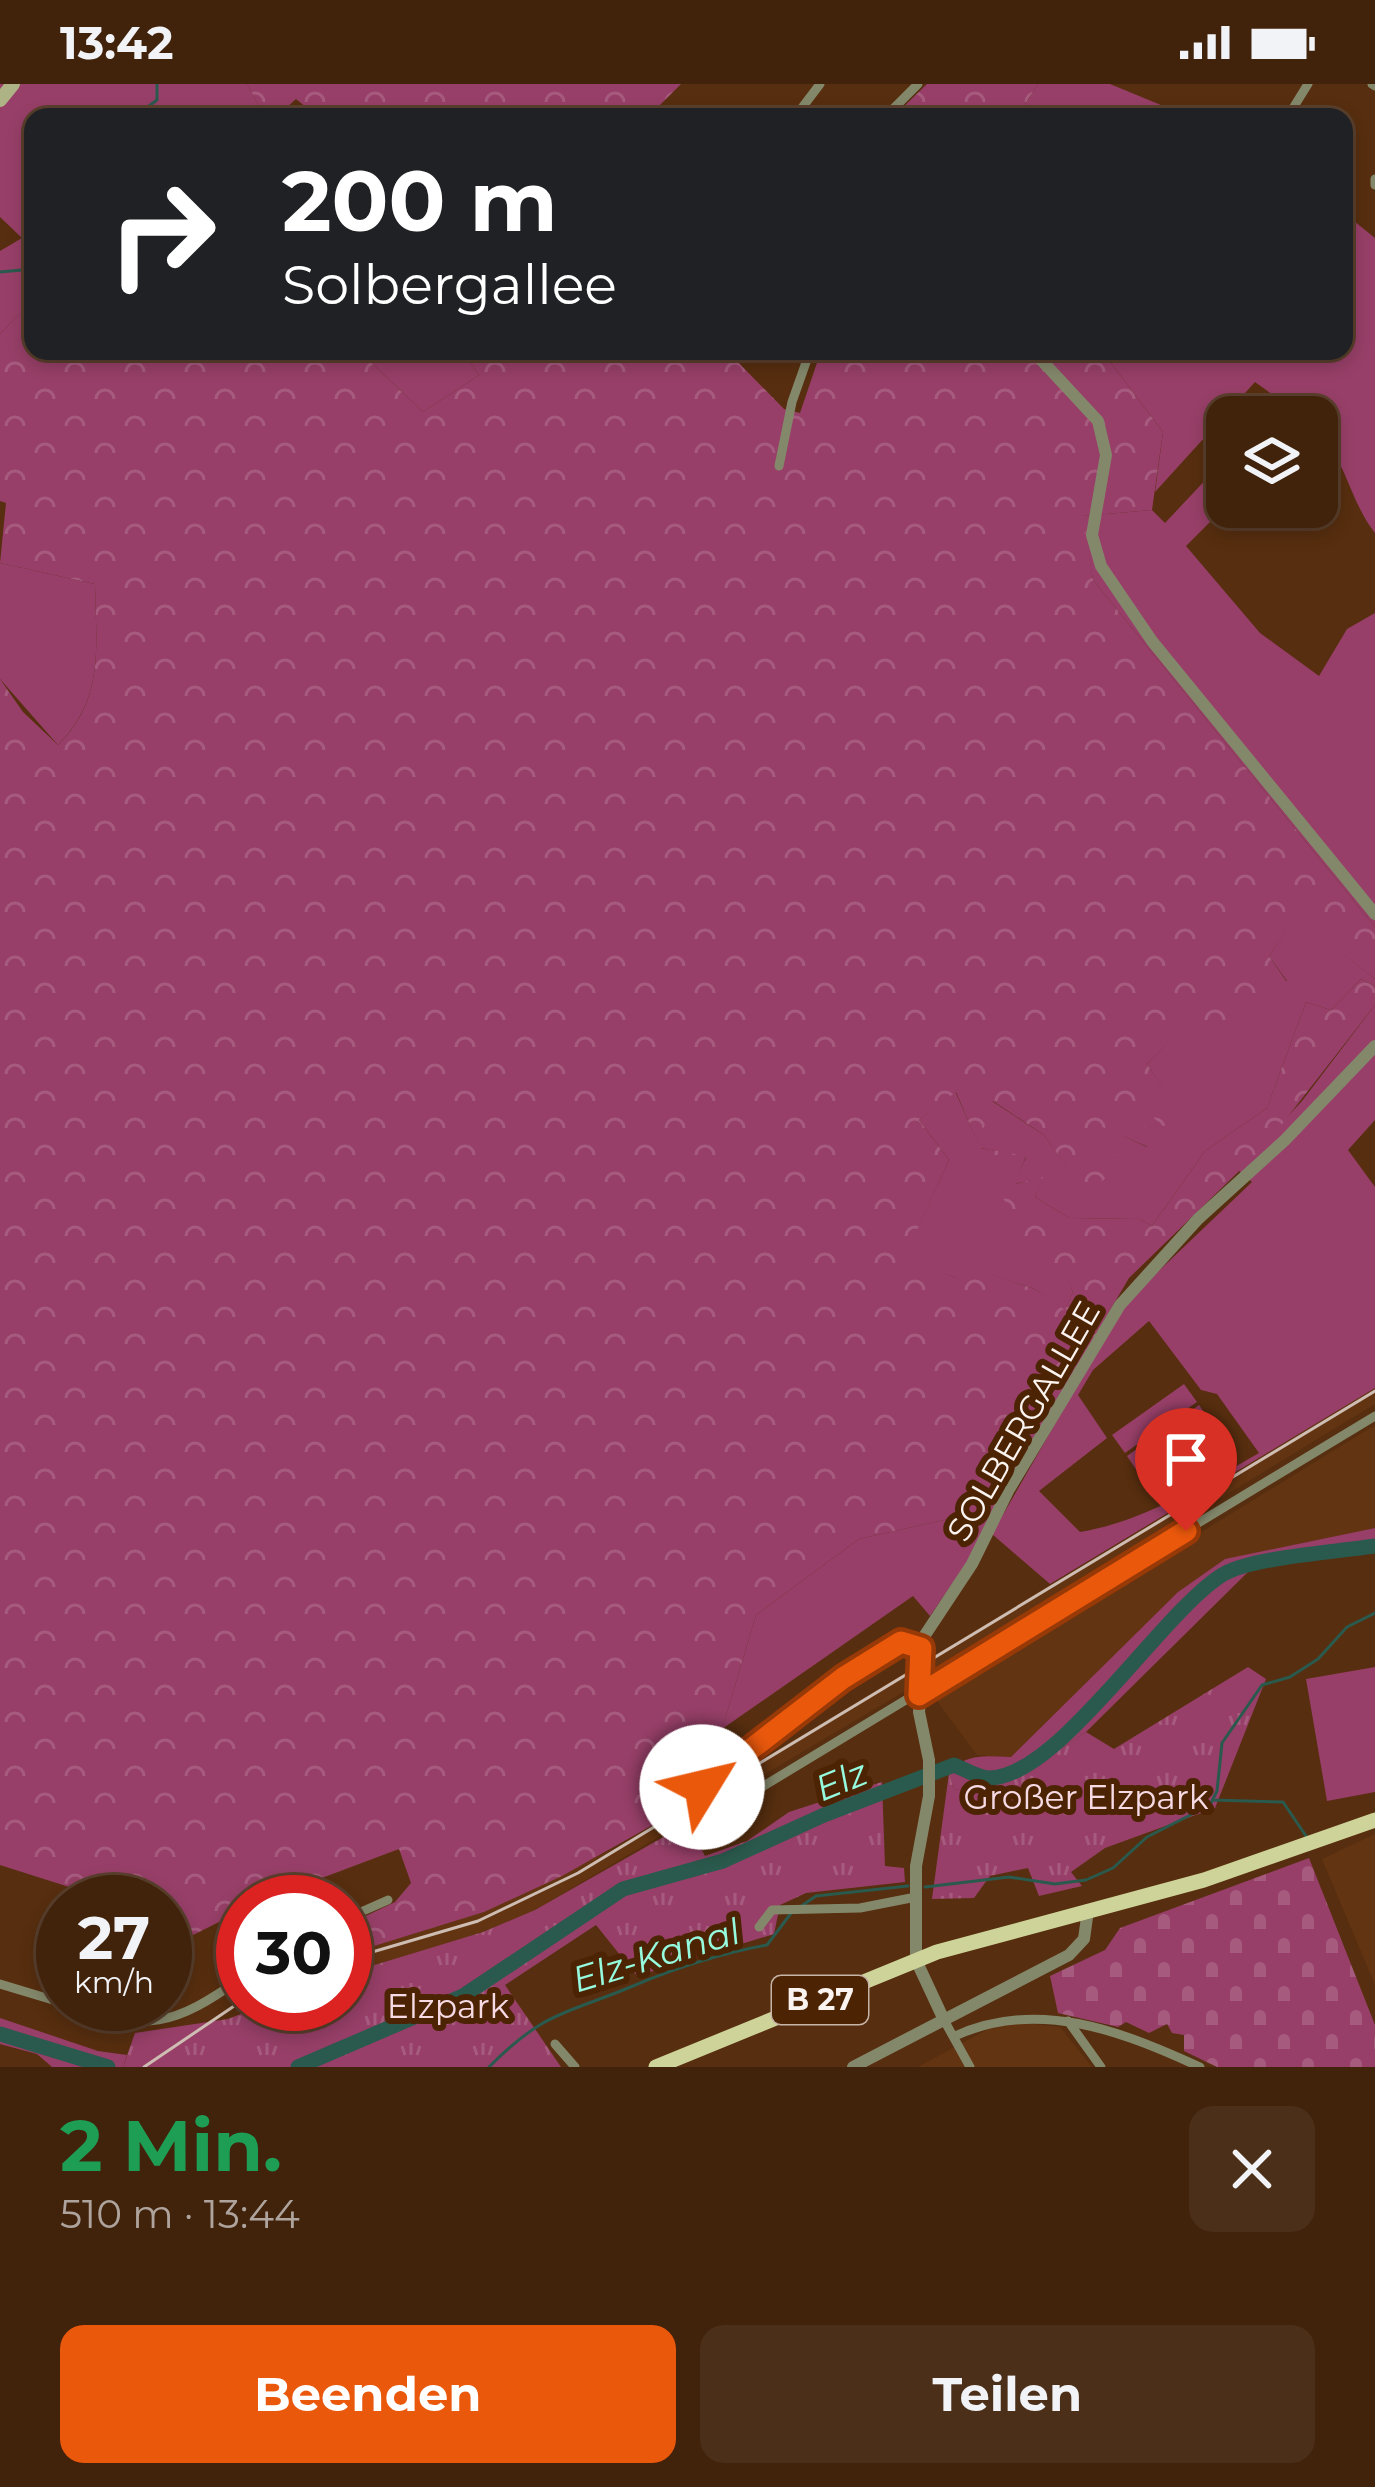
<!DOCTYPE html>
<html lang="de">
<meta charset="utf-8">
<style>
body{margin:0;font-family:Montserrat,sans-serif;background:#4c2f19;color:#f1f3f6;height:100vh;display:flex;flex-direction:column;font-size:45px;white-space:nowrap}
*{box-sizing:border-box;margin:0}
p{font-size:39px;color:#aea49d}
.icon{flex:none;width:66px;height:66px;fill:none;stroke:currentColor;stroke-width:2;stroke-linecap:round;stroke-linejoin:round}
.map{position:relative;height:1983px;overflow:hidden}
.panel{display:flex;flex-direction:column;background:#41220b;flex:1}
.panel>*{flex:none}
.banner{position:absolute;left:24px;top:24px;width:1329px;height:252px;border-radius:24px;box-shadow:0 6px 18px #0003,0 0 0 3px #5a3f2c;background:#202124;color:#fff;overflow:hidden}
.fabs{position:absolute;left:1206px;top:312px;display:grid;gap:24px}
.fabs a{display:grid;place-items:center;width:132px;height:132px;border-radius:24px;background:#41220b;box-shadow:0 6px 18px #0003,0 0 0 3px #5a3f2c;font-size:60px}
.speed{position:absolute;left:36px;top:1791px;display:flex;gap:24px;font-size:60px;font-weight:700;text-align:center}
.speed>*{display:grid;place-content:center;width:156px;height:156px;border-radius:50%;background:#41220b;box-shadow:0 6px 18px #0003,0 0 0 3px #5a3f2c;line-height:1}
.speed small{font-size:30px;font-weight:400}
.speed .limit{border:18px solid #d22;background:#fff;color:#111}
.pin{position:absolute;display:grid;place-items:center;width:102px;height:102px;color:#fff;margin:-123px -51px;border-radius:50% 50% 50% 0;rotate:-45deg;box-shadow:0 0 12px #0007}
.pin .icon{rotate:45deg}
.me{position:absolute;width:132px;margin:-66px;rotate:54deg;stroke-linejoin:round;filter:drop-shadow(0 0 9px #0008)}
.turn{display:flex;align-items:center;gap:42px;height:252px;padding:0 60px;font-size:54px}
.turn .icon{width:156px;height:156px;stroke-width:2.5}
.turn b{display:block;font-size:84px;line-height:102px}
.round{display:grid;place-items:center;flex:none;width:126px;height:126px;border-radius:24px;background:#4c2f19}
.overview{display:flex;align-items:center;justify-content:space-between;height:204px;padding:0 60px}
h1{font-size:72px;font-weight:700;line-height:90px;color:#1e9e55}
.primary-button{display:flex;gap:24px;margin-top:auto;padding:24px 60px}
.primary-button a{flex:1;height:138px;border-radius:24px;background:#ea580c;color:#fff;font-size:48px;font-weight:700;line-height:138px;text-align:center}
.primary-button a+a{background:#4c2f19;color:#f1f3f6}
.status{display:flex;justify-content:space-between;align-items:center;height:84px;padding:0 60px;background:#41220b;direction:ltr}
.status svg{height:33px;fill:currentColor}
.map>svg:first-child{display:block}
.built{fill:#633411}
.green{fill:#973f68;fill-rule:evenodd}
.forest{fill:url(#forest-crowns)}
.cemetery{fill:url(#cemetery-stones)}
.park{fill:url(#park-tufts)}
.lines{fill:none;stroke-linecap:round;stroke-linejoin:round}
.stream{stroke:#2a5a4d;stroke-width:3}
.river{stroke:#2a5a4d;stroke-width:15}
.minor{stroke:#84886b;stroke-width:9}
.tertiary{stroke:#84886b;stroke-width:12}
.secondary{stroke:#aeb385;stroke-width:14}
.primary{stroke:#ced499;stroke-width:15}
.rail{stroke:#cebdb2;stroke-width:3}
.route-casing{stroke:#983908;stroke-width:30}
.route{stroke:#ea580c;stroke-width:21}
.labels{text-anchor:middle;stroke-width:12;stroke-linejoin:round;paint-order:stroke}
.shield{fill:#4c2303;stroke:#c6b5a8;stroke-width:3}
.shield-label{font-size:30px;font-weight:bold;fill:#faf3ef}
.street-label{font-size:33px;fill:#faf3ef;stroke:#4c2303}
.park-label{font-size:33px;fill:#f6dae4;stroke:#4c2303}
.water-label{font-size:36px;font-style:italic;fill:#96fbde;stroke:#4c2303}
</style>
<div class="status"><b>13:42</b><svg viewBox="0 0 49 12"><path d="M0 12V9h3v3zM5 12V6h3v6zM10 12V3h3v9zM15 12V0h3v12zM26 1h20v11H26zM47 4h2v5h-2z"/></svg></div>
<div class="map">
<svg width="1375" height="1983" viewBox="0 0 1375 1983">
<defs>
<pattern id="forest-crowns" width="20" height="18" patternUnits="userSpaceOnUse" patternTransform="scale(3)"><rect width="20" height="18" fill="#973f68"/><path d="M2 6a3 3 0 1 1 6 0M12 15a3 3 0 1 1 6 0" fill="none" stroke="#a65b7e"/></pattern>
<pattern id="cemetery-stones" width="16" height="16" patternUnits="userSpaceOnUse" patternTransform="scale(3)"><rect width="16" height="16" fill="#973f68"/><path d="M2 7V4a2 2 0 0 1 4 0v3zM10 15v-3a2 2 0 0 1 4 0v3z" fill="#a65b7e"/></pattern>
<pattern id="park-tufts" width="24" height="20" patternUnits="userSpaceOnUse" patternTransform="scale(3)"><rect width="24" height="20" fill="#973f68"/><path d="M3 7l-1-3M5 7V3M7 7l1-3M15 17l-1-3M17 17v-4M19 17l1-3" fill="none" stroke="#a65b7e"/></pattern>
</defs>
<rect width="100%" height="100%" fill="#572e0f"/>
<path class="built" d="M1375,1304V1320L926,1594L925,1577Z
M1375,1341V1444L1225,1475L1178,1508L1011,1673L977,1671L934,1613Z
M908,1587L912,1603L535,1826L483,1848L345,1890V1871L484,1828L615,1764Z
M1375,1750V1901L1322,1775Z
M1015,1938L1060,1943L1092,1983H918L988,1945Z"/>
<path class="green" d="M0,0H247L265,33H33V216L0,250V167L22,154L0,133Z
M1038,0H1110L1190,33H1017Z
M1344,129L1375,154V449C1350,418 1346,374 1317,349V333H1264L1280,316L1255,298L1155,408L1163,348L1102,267H1344Z
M359,267H463L479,291L423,328Z
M1227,373V421L1186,462L1260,549L1319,592L1347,545L1375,529V843L1093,496L1082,432L1152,426L1165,439Z
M0,479L95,500C96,563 105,614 58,661L0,595Z
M1295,832L1375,895V902L1361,895L1331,926L1306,918L1267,1024L1205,1067L1152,1142L1139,1135L1069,1134L1035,1113L1042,1094L1014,1100L1026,1073L981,1064L1065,1189L1073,1208L1065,1227L1035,1205L984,1189L956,1194L903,1176L949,1076L919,1036L955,1007L978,1059L992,1017L1044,1051L1087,1111L1091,1037L1147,1063L1140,1021L1185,1039L1147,980L1194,932L1287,897L1269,872Z
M1375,921V1036L1348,1066L1375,1103V1304L1050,1500L992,1450L1123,1221L1252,1098L1238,1086L1302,1017ZM1149,1237L1201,1306L1217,1310L1259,1369C1205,1400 1142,1438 1080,1448L1039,1407L1107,1354L1078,1311L1093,1286Z
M1184,1300L1197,1318L1125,1369L1112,1351Z
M1199,1321L1225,1358L1189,1383L1164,1346Z
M1162,1347L1188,1384L1152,1409L1127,1372Z
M993,1425L967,1478L930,1532L913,1512L722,1645L756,1531L859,1455Z
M1375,1444V1466L1253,1483L1086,1648L990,1712L954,1705L949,1689C965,1669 987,1672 1011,1673L1178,1508L1225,1475Z
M1375,1583V1708L1327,1717L1306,1595Z
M0,1934L98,1967L127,1971L123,1983H52L37,1970L0,1960Z"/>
<path class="forest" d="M247,0H681L648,33H318L296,15L276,33H265Z
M927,0H1038L1017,33H893Z
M33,216V267H359L423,328L479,291L463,267H727L784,325L800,329L821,267H1102L1163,348L1152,426L1083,432L1093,496L1375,843V895L1295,833L1269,872L1287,898L1213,953L1194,933L1147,980L1186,1039L1163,1042L1141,1023L1148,1063L1093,1039L1121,1079L1087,1112L1044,1051L993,1017L978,1060L956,1008L919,1036L949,1076L904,1175L956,1194L981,1166L985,1189L1035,1205L1065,1226L1073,1208L1065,1190H1039L980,1064L1026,1072L1015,1100L1043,1093L1035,1113L1069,1134L1139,1135L1152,1142L1205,1067L1267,1024L1306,918L1331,926L1361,895L1375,902V921L1265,1062L1129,1194L993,1425L859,1455L756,1531L722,1645L681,1684L690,1720L562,1792L484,1828L345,1871V1842L395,1818L411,1799L399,1765L258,1818H243V1826L165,1865V1818H89L88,1809L0,1781V595L23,628L58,661C105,615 96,562 95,500L0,479L6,419L0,417V250Z"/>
<path class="cemetery" d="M1309,1774L1375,1941V1983H1217L1184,1967V1951L1172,1949L1167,1940L1149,1949L1126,1938L1118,1943L1058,1929L1050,1892L1105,1866L1120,1844Z"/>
<path class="park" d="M1248,1583L1266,1595L1215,1724L1105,1764L1071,1788L1082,1802L1039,1812L1028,1784L990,1792L974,1814L932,1815L949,1689L954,1705L990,1711L1086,1648L1114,1665Z
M882,1698L885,1782L904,1784L905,1798L806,1809L780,1821L774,1850L637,1892L596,1841L505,1901L561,1983H123L135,1949L228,1935L266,1920H345V1890L483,1848L535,1826L688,1739L705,1772L747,1757L789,1728Z"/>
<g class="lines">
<path class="stream" d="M134,33L157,16V0
M0,188L33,185
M1213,1716L1283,1718L1306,1752
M925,1803L1009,1793L1055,1800L1086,1796L1113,1784L1147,1753L1210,1721L1217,1707L1222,1659L1262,1601L1290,1593L1318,1575L1347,1543L1375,1529
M800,1823L816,1812L908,1802
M489,1983C546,1926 564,1931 633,1902C678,1883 718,1870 767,1861L792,1828"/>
<path class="river" d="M0,1950L108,1983
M298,1983L463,1912L623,1805L723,1777L824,1731L954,1681C964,1685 979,1694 989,1694C1058,1694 1160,1530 1222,1491C1251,1473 1338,1468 1375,1462"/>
<path class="minor" d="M1372,0L1375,2
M1290,29L1308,0
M795,33L820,0
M885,33L918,0
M1375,95V101
M779,382L792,318L810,267
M702,1703L901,1558L921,1564
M719,1729L1375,1332
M345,1835L388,1816
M759,1843L772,1826L860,1824L916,1813
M0,1900L63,1919
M66,1920C147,1949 174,1942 243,1893
M944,1936L970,1983
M1068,1937L1101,1983
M955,1952C1038,1914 1121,1947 1200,1983
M555,1960L575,1983"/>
<path class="tertiary" d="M1033,267L1098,337L1106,371L1092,451L1101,482L1152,557L1375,830
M944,1936L916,1876V1782L929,1712V1676L919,1628L925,1551L972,1480L1008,1407L1120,1221L1198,1135L1285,1056L1375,962
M853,1983L1069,1871L1084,1855L1088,1826"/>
<path class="secondary" d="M0,16L13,0"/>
<path class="primary" d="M656,1983L937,1868L1204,1796L1375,1736"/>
<path class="rail" d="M345,1876L478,1837L578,1789L1375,1307
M144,1983L243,1916"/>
</g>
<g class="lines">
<defs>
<path id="route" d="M702,1703L843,1594L901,1558L921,1564L919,1611L1186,1447"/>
</defs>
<use href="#route" class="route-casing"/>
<use href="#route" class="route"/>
</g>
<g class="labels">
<rect class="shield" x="772" y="1892" width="96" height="48" rx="9"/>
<g class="shield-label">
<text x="820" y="1926">B 27</text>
</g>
<g class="street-label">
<text transform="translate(1023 1337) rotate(-60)" y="12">SOLBERGALLEE</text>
</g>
<g class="park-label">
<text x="1086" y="1725">Großer Elzpark</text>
<text x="448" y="1934">Elzpark</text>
</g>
<g class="water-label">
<text transform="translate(841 1696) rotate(-22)" y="13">Elz</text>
<text transform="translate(656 1871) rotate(-17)" y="13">Elz-Kanal</text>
</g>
</g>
</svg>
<div class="fabs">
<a><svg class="icon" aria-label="layers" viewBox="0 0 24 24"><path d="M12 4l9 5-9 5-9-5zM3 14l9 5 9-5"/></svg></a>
</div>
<div class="speed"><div>27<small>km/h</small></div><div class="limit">30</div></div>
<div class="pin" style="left:1186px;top:1447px;background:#d93025"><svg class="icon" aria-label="arrive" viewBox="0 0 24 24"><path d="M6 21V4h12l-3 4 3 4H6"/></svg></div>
<svg class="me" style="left:702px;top:1703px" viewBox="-20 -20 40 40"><circle r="19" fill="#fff"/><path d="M0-13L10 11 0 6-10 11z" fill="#ea580c"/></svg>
<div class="banner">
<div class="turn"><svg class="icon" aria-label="right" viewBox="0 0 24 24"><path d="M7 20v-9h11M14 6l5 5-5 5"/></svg><div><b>200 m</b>Solbergallee</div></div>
</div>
</div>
<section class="panel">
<div class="overview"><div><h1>2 Min.</h1><p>510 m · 13:44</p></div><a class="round"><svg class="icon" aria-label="close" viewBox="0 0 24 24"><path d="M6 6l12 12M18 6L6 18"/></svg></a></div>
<div class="primary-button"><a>Beenden</a><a>Teilen</a></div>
</section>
